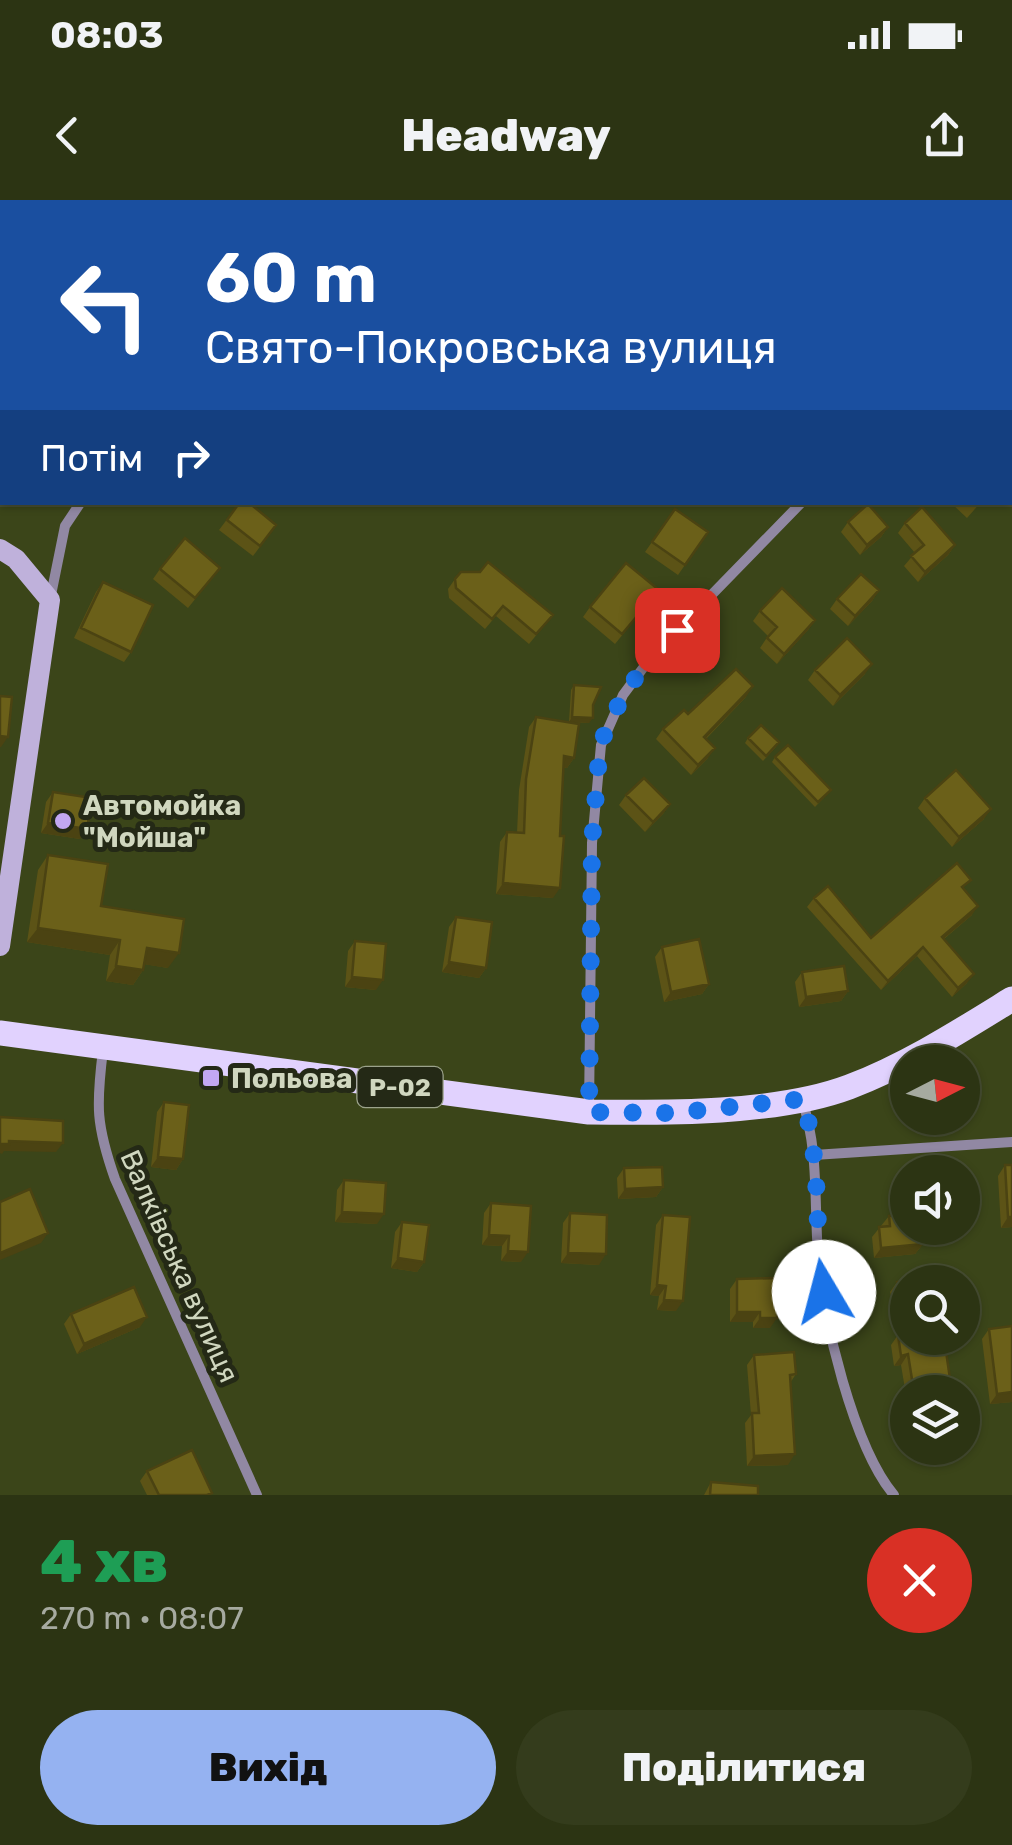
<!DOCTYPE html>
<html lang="uk">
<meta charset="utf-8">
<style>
body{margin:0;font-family:Rubik,sans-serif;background:#343c1c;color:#f1f3f6;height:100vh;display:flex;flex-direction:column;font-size:38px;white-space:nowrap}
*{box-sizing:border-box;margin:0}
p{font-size:32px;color:#a6aaa0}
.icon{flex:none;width:55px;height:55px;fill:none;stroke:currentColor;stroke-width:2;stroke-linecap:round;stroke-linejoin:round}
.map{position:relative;height:1295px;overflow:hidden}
.sheet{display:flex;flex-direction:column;background:#2c3413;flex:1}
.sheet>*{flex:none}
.banner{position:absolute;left:0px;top:0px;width:1012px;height:305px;box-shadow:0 2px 8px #0004,0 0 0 2px #484f33;background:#1a4fa0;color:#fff;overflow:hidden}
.needle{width:65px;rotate:84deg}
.fabs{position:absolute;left:890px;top:845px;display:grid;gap:20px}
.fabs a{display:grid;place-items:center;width:90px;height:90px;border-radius:50%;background:#2c3413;box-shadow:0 2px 8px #0004,0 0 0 2px #484f33;font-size:50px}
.pin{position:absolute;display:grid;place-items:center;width:85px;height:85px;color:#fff;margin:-42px;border-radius:20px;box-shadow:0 5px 15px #0006}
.me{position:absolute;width:110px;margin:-55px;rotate:352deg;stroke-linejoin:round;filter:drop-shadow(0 0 8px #0008)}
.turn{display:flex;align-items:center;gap:35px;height:210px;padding:0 40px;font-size:45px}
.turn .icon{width:130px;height:130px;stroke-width:2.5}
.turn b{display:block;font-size:70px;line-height:85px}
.then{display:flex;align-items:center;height:95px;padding:0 40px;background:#0003;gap:20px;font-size:38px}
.round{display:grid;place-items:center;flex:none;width:105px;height:105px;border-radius:52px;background:#343c1c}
.overview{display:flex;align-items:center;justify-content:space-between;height:170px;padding:0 40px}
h1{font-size:60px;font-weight:800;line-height:75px;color:#1e9e55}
.button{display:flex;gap:20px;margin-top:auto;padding:20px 40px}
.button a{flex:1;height:115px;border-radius:60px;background:#95b2f1;color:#111;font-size:40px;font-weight:800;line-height:115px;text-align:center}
.button a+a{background:#343c1c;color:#f1f3f6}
.status{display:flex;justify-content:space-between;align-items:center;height:70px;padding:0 50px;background:#2c3413;direction:ltr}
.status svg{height:28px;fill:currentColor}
header{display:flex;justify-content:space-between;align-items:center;height:130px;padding:0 40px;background:#2c3413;font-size:45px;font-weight:800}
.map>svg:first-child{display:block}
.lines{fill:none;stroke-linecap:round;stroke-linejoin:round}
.street{stroke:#9188a3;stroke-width:10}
.secondary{stroke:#bfb1db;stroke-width:20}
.primary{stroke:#e1d2fe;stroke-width:25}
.wall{fill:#5c5316}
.shaded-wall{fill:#4b4312}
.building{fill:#6b6019;stroke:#4b4312;stroke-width:2.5}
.route{stroke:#1a73e8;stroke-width:18;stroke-dasharray:0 32.4}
.poi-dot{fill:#c2a7f2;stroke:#242916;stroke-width:4}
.labels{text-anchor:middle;stroke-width:10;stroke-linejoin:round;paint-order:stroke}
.shield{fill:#242916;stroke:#9ca38c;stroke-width:2.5}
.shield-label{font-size:25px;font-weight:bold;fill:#d0d7bf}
.poi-label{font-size:28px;font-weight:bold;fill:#d0d7bf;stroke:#242916;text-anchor:start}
.street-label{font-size:28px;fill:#d0d7bf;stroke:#242916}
</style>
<div class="status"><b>08:03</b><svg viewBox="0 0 49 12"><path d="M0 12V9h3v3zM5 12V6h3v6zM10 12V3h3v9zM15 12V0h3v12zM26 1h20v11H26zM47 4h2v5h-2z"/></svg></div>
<header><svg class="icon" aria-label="back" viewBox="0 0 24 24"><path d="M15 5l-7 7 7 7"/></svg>Headway<svg class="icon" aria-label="share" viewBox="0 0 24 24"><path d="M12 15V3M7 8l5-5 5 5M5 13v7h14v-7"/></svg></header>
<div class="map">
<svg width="1012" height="1295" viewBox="0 0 1012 1295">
<rect width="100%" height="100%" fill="#3b4519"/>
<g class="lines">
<path class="street" d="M339,2L341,0
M1010,89L1012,87
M50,400L65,326L81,302
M103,850C96,906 96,925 115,979L257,1295
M802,900C819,950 814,1002 818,1054C822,1117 854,1248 894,1295
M589,911L592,643L601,545L623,495L652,456L802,302
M814,955L1012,942"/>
<path class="secondary" d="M0,349L16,359L50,400L0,746"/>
<path class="primary" d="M0,833L589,912C666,913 777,914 849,887C907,865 960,831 1012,799"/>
</g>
<path class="wall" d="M1012,237V287L1010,285V239Z
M240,302L276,325L253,356L219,330Z
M950,302H981L967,318Z
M675,309L708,332L678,375L645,352Z
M848,322L888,327L881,337L860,355L841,332Z
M905,323L955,345L948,355L918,382L904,366L915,353L898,333Z
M220,368L188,408L153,379L160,369Z
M455,379L553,415L529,444L496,416L485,429L449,398L448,389Z
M103,382L131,452L124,462L74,438L96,392Z
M659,390L615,444L583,417L590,407Z
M879,390L872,401L848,426L830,409L837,399Z
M760,411L815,420L808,430L777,464L760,448L768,436L753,421Z
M815,470L865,474L833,506L808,480Z
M574,485L593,505L589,523L569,522L571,490Z
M746,497L706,539L708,558L691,575L656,539L663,529L688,514Z
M536,517L574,558L567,568H563L553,698L496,694L500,642L507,632L517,633L519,590L529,527Z
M748,538L776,547L763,561L745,543Z
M775,557L831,590L815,607L772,562Z
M53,592L80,639L41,633L46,602Z
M626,595L670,604L663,614L645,632L619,605Z
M925,598L984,619L952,647L918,608Z
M48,655L101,706L168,768L144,764L143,770L133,785L106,781L110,755L27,742L38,670Z
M964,690L972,715L944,739L967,783L952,797L917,756L881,790L807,707L814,698L871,738Z
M456,717L486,768L479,778L442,772L449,727Z
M355,741L376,790L345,787L348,751Z
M662,747L709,784L702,794L664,802L655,757Z
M802,772L848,791L841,801L799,807L795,782Z
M164,902L183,959L176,970L151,967L157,912Z
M1005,965H1012V1027L1001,1028L998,976Z
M624,968L663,987L656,997L618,999L617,978Z
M344,980L377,1024L335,1022L337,990Z
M491,1003L521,1062L501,1061L502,1046L482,1045L484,1013Z
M570,1013L599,1065L561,1063L563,1023Z
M663,1015L676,1111L657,1110L659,1096L650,1095L656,1025Z
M889,1016L923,1044L915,1054L874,1058L872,1037Z
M402,1022L424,1062L417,1072L391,1068L395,1032Z
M737,1079L770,1128H753V1122H730V1089Z
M897,1082H908V1138L952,1192H908V1207L901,1165L894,1166L891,1145L898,1135H902L890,1092Z
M71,1114L140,1127L77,1154L64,1124Z
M1012,1126V1202L990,1204L982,1139L989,1129Z
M754,1155L796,1174L790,1183L788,1265L747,1266L745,1223L751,1215L747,1165Z
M914,1248H959L954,1255L916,1260Z
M147,1271L210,1295H147L140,1281Z
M711,1282L758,1295H704Z"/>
<path class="shaded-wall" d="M888,327L881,337L860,355L867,345Z
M955,345L948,355L918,382L925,372Z
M879,390L872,401L848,426L855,416Z
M815,420L808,430L777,464L784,454Z
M872,464L865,474L833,506L840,495Z
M753,486L746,497L697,547L704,537Z
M572,517L593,518L589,523L569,522Z
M0,536L8,537L1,547H0Z
M715,548L708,558L691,575L698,565Z
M564,556L574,558L567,568L557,567Z
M670,604L663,614L645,632L653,622Z
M991,609L984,619L952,647L959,637Z
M48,623L87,629L80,639L41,633Z
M503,683L560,688L553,698L496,694Z
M978,706L972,715L935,746L942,737Z
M38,728L120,740L110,755L27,742Z
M923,747L917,756L881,790L888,781Z
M147,748L179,753L168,768L136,763Z
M449,762L486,768L479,778L442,772Z
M116,766L143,770L133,785L106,781Z
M974,774L967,783L952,797L958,788Z
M352,777L383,780L376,790L345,787Z
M709,784L702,794L664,802L671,792Z
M848,791L841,801L799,807L806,797Z
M9,941L63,943L56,952L4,951L2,954L0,953V944Z
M158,957L183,959L176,970L151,967Z
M663,987L656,997L618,999L625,989Z
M342,1012L384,1014L377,1024L335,1022Z
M1008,1017H1012V1027L1001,1028Z
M48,1033L41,1043L0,1060V1053Z
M489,1035L509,1036L502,1046L482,1045Z
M923,1044L915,1054L874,1058L881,1048Z
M508,1051L528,1052L521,1062L501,1061Z
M568,1053L606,1054L599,1065L561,1063Z
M398,1058L424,1062L417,1072L391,1068Z
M657,1085L666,1086L659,1096L650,1095Z
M664,1100L683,1101L676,1111L657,1110Z
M737,1112H760L753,1122H730Z
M147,1117L140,1127L77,1154L84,1144Z
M760,1118H777L770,1128H753Z
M908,1154L901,1165L894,1166L901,1156Z
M1012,1192V1202L990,1204L997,1194Z
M943,1248H959L954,1255L916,1260L923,1250Z
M795,1254L788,1265L747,1266L754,1256Z"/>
<path class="building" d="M412,0H462L460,2H409Z
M703,0H732L735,2H702Z
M0,173L2,174V193L0,197Z
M1012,237V269L1010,267V239Z
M240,302H248L276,325L260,346L227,320Z
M868,304L888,327L867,345L848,322Z
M922,307L955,345L925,372L911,356L924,345L905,323Z
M675,309L708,332L685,365L652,342Z
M185,338L220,368L195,398L160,369Z
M488,362L553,415L536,434L503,406L492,419L456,388L455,379L461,372H480Z
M626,363L659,390L622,434L590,407Z
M861,374L879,390L855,416L837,399Z
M103,382L153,405L131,452L81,428Z
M782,388L815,420L784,454L767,438L777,427L760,411Z
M847,438L872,464L840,495L815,470Z
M736,469L753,486L704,537L715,548L698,565L663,529L684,510L688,514Z
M574,485L601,487L593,505V518L572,517Z
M0,496L12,497L8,537L0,536Z
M536,517L579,524L574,558L564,556L560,636H564L560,688L503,683L507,632L524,633L526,579Z
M761,525L779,542L766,556L748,538Z
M788,545L831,590L818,602L775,557Z
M956,570L991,609L959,637L925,598Z
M644,578L670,604L653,622L626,595Z
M53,592L92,598L87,629L48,623Z
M48,655L108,664L101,706L184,719L179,753L147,748L143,770L116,766L120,740L38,728Z
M957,663L971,680L962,687L978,706L942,737L974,774L958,788L923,747L888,781L814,698L828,686L871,738Z
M456,717L492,722L486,768L449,762Z
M699,739L709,784L671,792L662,747Z
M355,741L386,744L383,780L352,777Z
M844,766L848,791L806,797L802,772Z
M164,902L189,905L183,959L158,957Z
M0,917L63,921V943L9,941V944H0Z
M1005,965H1012V1017H1008Z
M662,967L663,987L625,989L624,968Z
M344,980L386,983L384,1014L342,1012Z
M30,989L48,1033L0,1053V1002Z
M491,1003L531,1006L528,1052L508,1051L509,1036L489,1035Z
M570,1013L607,1015L606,1054L568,1053Z
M663,1015L690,1017L683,1101L664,1100L666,1086L657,1085Z
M908,1015V1028H921L923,1044L881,1048L879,1027L890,1026L889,1016Z
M402,1022L429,1025L424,1062L398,1058Z
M940,1069L944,1082H908V1118L897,1082Z
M777,1078V1118H760V1112H737V1079Z
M134,1087L147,1117L84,1144L71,1114Z
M1012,1126V1192L997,1194L989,1129Z
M908,1134V1138H944L952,1192H914L908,1154L901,1156L898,1135Z
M794,1152L796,1174L790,1175L795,1254L754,1256L752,1213H759L754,1155Z
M192,1250L212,1293L207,1295H159L147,1271Z
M711,1282L758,1286V1295H710Z"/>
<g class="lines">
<path class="route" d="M677,430L652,456L623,495L600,544L592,643L589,912L674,913L802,899C823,961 813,1028 824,1092"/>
</g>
<g class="poi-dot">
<circle cx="63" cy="621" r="10"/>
<rect x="201" y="868" width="20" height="20" rx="5"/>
</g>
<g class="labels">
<rect class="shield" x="357.5" y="867" width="85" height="40" rx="8"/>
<g class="shield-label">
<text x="400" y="896">Р-02</text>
</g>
<g class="poi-label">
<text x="83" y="615">Автомойка<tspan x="83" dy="32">"Мойша"</tspan></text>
<text x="231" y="888">Польова</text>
</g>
<g class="street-label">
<text transform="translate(180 1066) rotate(66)" y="10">Валківська вулиця</text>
</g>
</g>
</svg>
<div class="fabs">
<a><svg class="needle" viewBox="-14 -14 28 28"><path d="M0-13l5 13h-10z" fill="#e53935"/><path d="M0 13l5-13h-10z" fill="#a6aaa0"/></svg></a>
<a><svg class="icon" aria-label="sound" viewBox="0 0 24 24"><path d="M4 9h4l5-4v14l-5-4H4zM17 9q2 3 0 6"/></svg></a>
<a><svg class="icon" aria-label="search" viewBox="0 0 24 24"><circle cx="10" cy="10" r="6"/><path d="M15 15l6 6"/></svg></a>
<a><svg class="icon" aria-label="layers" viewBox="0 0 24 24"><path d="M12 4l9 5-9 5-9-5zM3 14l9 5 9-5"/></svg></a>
</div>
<div class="pin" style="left:677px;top:430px;background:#d93025"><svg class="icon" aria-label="arrive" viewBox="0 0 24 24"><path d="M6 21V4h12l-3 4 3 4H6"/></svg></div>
<svg class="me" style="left:824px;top:1092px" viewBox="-20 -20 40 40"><circle r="19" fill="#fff"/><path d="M0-13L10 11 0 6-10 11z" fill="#1a73e8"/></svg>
<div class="banner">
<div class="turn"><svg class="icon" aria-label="left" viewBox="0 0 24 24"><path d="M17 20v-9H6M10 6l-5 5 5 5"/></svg><div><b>60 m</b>Свято-Покровська вулиця</div></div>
<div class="then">Потім<svg class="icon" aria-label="right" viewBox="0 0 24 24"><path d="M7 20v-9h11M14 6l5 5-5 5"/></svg></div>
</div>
</div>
<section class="sheet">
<div class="overview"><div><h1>4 хв</h1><p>270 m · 08:07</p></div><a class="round" style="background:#d93025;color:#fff"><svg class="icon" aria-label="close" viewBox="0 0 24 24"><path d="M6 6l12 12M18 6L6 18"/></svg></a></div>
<div class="button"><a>Вихід</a><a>Поділитися</a></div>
</section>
